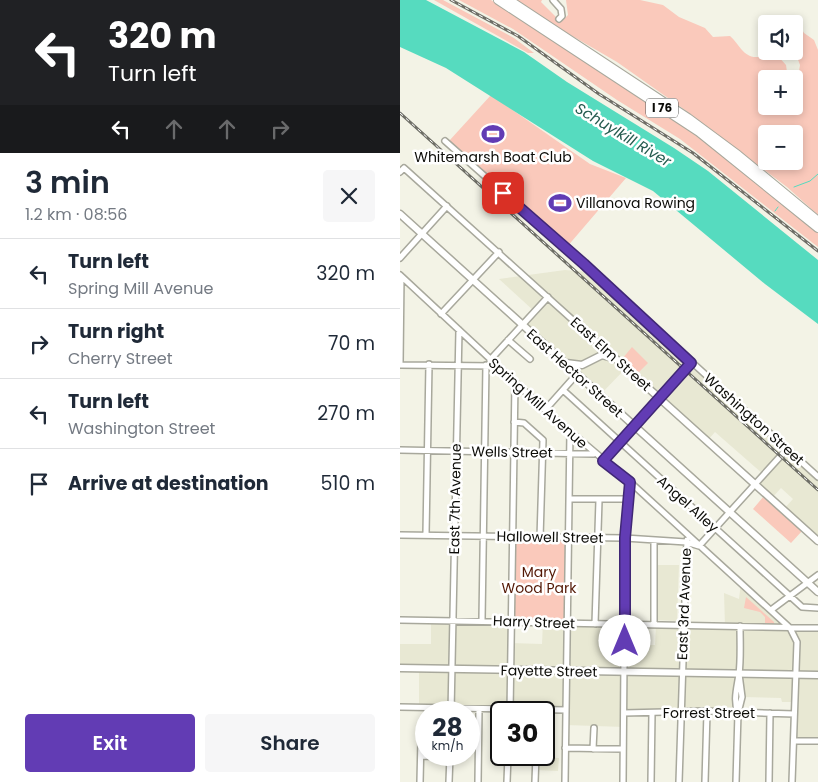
<!DOCTYPE html>
<meta charset="utf-8">
<style>
body{margin:0;font-family:Poppins,sans-serif;background:#f6f6f7;color:#1f2937;height:100vh;display:flex;flex-direction:column;font-size:19px;white-space:nowrap}
*{box-sizing:border-box;margin:0}
p{font-size:16px;color:#747a83}
.icon{flex:none;width:28px;height:28px;fill:none;stroke:currentColor;stroke-width:2;stroke-linecap:round;stroke-linejoin:round}
.map{position:relative;flex:1;overflow:hidden}
.sheet{display:flex;flex-direction:column;background:#fff;width:400px}
.sheet>*{flex:none}
.guide{background:#202124;color:#fff;overflow:hidden}
.tools{position:absolute;left:358px;top:15px;display:grid;gap:10px}
.tools a{display:grid;place-items:center;width:45px;height:45px;border-radius:5px;background:#fff;box-shadow:0 2px 8px #0003;font-size:25px}
.speed{position:absolute;left:15px;top:701px;display:flex;gap:10px;font-size:25px;font-weight:700;text-align:center}
.speed>*{display:grid;place-content:center;width:65px;height:65px;border-radius:50%;background:#fff;box-shadow:0 2px 8px #0003;line-height:1}
.speed small{font-size:12px;font-weight:400}
.speed .limit{border:2px solid #111;border-radius:8px;background:#fff;color:#111}
.pin{position:absolute;display:grid;place-items:center;width:42px;height:42px;color:#fff;margin:-21px;border-radius:10px;box-shadow:0 2px 8px #0006}
.me{position:absolute;width:55px;margin:-28px;rotate:0deg;stroke-linejoin:round;filter:drop-shadow(0 0 4px #0008)}
.turn{display:flex;align-items:center;gap:18px;height:105px;padding:0 25px;font-size:22px}
.turn .icon{width:65px;height:65px;stroke-width:2.5}
.turn b{display:block;font-size:35px;line-height:42px}
.lanes{display:flex;align-items:center;height:48px;padding:0 25px;background:#0003;justify-content:center;gap:25px;direction:ltr}
.lanes .off{opacity:.35}
.round{display:grid;place-items:center;flex:none;width:52px;height:52px;border-radius:5px;background:#f6f6f7}
.overview{display:flex;align-items:center;justify-content:space-between;height:85px;padding:0 25px}
h1{font-size:30px;font-weight:600;line-height:38px}
.cta{display:flex;gap:10px;margin-top:auto;padding:10px 25px}
.cta a{flex:1;height:58px;border-radius:5px;background:#623cb4;color:#fff;font-size:20px;font-weight:600;line-height:58px;text-align:center}
.cta a+a{background:#f6f6f7;color:#1f2937}
ul{padding:0;list-style:none}
li{display:flex;align-items:center;gap:15px;height:70px;padding:0 25px;border-top:1px solid #e0e1e3}
li div{flex:1}
li b{display:block;font-size:19px}
li em{font-style:normal}
main{display:flex;flex:1;min-height:0}
.map>svg:first-child{display:block}
.built{fill:#e8e8d3}
.green{fill:#fac9bb;fill-rule:evenodd}
.water{fill:#56dbbf}
.lines{fill:none;stroke-linecap:round;stroke-linejoin:round}
.stream{stroke:#56dbbf;stroke-width:1}
.minor-casing{stroke:#a8a89c;stroke-width:8}
.major-casing{stroke:#a8a89c;stroke-width:9}
.highway-casing{stroke:#a8a89c;stroke-width:10}
.minor{stroke:#fff;stroke-width:5}
.major{stroke:#fff;stroke-width:6}
.highway{stroke:#fff;stroke-width:8}
.rail-casing{stroke:#6e6e66;stroke-width:3}
.rail{stroke:#fff;stroke-width:1;stroke-dasharray:4;stroke-linecap:butt}
.route-casing{stroke:#402775;stroke-width:12}
.route{stroke:#623cb4;stroke-width:9}
.labels{text-anchor:middle;stroke-width:5;stroke-linejoin:round;paint-order:stroke}
.shield{fill:#fff;stroke:#555552;stroke-width:1}
.shield-label{font-size:12px;font-weight:bold;fill:#0c0c08}
.poi-label{font-size:14px;fill:#0c0c08;stroke:#fff}
.street-label{font-size:14px;fill:#0c0c08;stroke:#fff}
.park-label{font-size:14px;fill:#531805;stroke:#fff}
.water-label{font-size:15px;font-style:italic;fill:#255b4f;stroke:#fff}
</style>
<main>
<section class="sheet">
<div class="guide">
<div class="turn"><svg class="icon" aria-label="left" viewBox="0 0 24 24"><path d="M17 20v-9H6M10 6l-5 5 5 5"/></svg><div><b>320 m</b>Turn left</div></div>
<div class="lanes"><svg class="icon" aria-label="left" viewBox="0 0 24 24"><path d="M17 20v-9H6M10 6l-5 5 5 5"/></svg><svg class="icon off" aria-label="ahead" viewBox="0 0 24 24"><path d="M12 20V5M6 11l6-6 6 6"/></svg><svg class="icon off" aria-label="ahead" viewBox="0 0 24 24"><path d="M12 20V5M6 11l6-6 6 6"/></svg><svg class="icon off" aria-label="right" viewBox="0 0 24 24"><path d="M7 20v-9h11M14 6l5 5-5 5"/></svg></div>
</div>
<div class="overview"><div><h1>3 min</h1><p>1.2 km · 08:56</p></div><a class="round"><svg class="icon" aria-label="close" viewBox="0 0 24 24"><path d="M6 6l12 12M18 6L6 18"/></svg></a></div>
<ul>
<li><svg class="icon" aria-label="left" viewBox="0 0 24 24"><path d="M17 20v-9H6M10 6l-5 5 5 5"/></svg><div><b>Turn left</b><p>Spring Mill Avenue</p></div><em>320 m</em></li>
<li><svg class="icon" aria-label="right" viewBox="0 0 24 24"><path d="M7 20v-9h11M14 6l5 5-5 5"/></svg><div><b>Turn right</b><p>Cherry Street</p></div><em>70 m</em></li>
<li><svg class="icon" aria-label="left" viewBox="0 0 24 24"><path d="M17 20v-9H6M10 6l-5 5 5 5"/></svg><div><b>Turn left</b><p>Washington Street</p></div><em>270 m</em></li>
<li><svg class="icon" aria-label="arrive" viewBox="0 0 24 24"><path d="M6 21V4h12l-3 4 3 4H6"/></svg><div><b>Arrive at destination</b></div><em>510 m</em></li>
</ul>
<div class="cta"><a>Exit</a><a>Share</a></div>
</section>
<div class="map">
<svg width="418" height="782" viewBox="0 0 418 782">
<rect width="100%" height="100%" fill="#f3f3e6"/>
<path class="built" d="M184,264L418,477V541L383,510L393,499L381,488L371,499L355,485L363,474L315,432L307,441L226,368L200,395L121,324L134,311L99,279L165,270L188,272Z
M257,565H279L277,621L256,620Z
M341,582L390,628H418V741H394V702H382L381,698L342,697L338,713H225L224,727L166,725V710L19,708V669L0,668V644H31V620L110,622V643L142,644L143,622L199,624L201,640L225,641V645H255L256,625L325,626L324,593L339,599Z
M139,757L159,758L158,771L138,770Z"/>
<path class="green" d="M34,0H43L114,38L134,53H128Z
M59,0H91L306,142L418,232V247L280,139L217,100L113,29Z
M116,0H142L141,2L161,22L168,15L166,0H240L263,5L279,17L305,28L313,37L330,36C339,44 344,58 357,57C364,57 369,53 377,55L386,65L387,72L392,76L399,71L400,65L394,49V24H390L396,19L404,33L414,40L418,50V215L387,187L285,110L217,62L162,30ZM366,79H394V106H366ZM366,134H394V161H366Z
M91,95L190,164L226,178L166,248L49,141Z
M232,347L248,363L238,373L222,359Z
M364,496L402,531L391,543L353,509Z
M111,537L169,539L167,623L110,622Z
M346,597L374,622V624L365,623V617L360,612L344,608Z"/>
<path class="water" d="M0,0H26L124,52L167,82L274,148L308,171L418,260V324L365,284L253,191L193,161L46,68L0,47Z"/>
<g class="lines">
<path class="stream" d="M394,187L410,181L418,174
M375,211L378,207"/>
<defs>
<path id="minor" d="M153,0L161,9L162,16L159,19
M45,141L184,264L418,477
M0,172L4,168L216,359
M0,258L47,206
M0,275L145,410L230,482L390,628L397,642L392,782
M41,314L99,252
M108,340L130,359
M90,360L148,297
M0,363L1,276
M0,365L96,366
M163,390L402,607L418,608
M145,410L177,374
M114,422L124,423L143,440L140,538
M0,450L194,454
M203,461L291,363
M170,499H228
M26,534L29,364
M0,535L225,538L286,542L299,546L387,449
M254,540V624
M371,610L418,575
M0,620L418,628
M82,620L86,365
M195,624L199,500
M0,707L166,710
M51,712L59,330
M110,712L115,382
M224,713L304,711L394,714
M338,713C333,700 337,688 339,674C341,659 340,642 340,626
M394,741H418
M165,748L223,749
M193,749L194,728
M21,756L50,757
M20,782L21,739
M49,782L50,755
M78,782L79,709
M107,782L108,755
M135,782L136,755
M165,782L170,432
M223,782L225,538L230,482
M251,782L252,713
M279,782L287,540
M305,782L307,712
M336,782L338,713L342,697L339,674
M369,782L370,713"/>
<path id="major" d="M0,214L418,592
M166,363L182,365L202,355L216,359L418,541
M0,668L418,675"/>
<path id="highway" d="M98,0L299,132L418,228
M109,0L288,118L338,155L418,221"/>
</defs>
<use href="#minor" class="minor-casing"/>
<use href="#major" class="major-casing"/>
<use href="#highway" class="highway-casing"/>
<use href="#minor" class="minor"/>
<use href="#major" class="major"/>
<use href="#highway" class="highway"/>
<defs>
<path id="rail" d="M51,0L118,36L199,94L293,153L418,251
M0,113L418,490"/>
</defs>
<use href="#rail" class="rail-casing"/>
<use href="#rail" class="rail"/>
</g>
<g class="lines">
<defs>
<path id="route" d="M103,193L184,264L291,363L203,461L230,482L225,538V641"/>
</defs>
<use href="#route" class="route-casing"/>
<use href="#route" class="route"/>
</g>
<defs>
<symbol id="stadium-bare" viewBox="-9 -9 18 18"><path d="M0-5a6.5 5 0 1 0 0 10a6.5 5 0 1 0 0-10ZM-3.5-1.8h7v3.6h-7Z" fill="#623cb4" stroke="#fff" stroke-width="2.5" paint-order="stroke"/></symbol>
</defs>
<g fill-rule="evenodd">
<use href="#stadium-bare" x="77" y="118" width="32" height="32"/>
<use href="#stadium-bare" x="144" y="187" width="32" height="32"/>
</g>
<g class="labels">
<rect class="shield" x="246" y="98.5" width="32" height="19" rx="4"/>
<g class="shield-label">
<text x="262" y="112">I 76</text>
</g>
<g class="poi-label">
<text x="93" y="162">Whitemarsh Boat Club</text>
<text x="176" y="208" text-anchor="start">Villanova Rowing</text>
</g>
<g class="street-label">
<text transform="translate(211 354) rotate(42)" y="5">East Elm Street</text>
<text transform="translate(175 373) rotate(42)" y="5">East Hector Street</text>
<text transform="translate(138 403) rotate(42)" y="5">Spring Mill Avenue</text>
<text transform="translate(354 419) rotate(42)" y="5">Washington Street</text>
<text transform="translate(112 452) rotate(1)" y="5">Wells Street</text>
<text transform="translate(55 499) rotate(-89)" y="5">East 7th Avenue</text>
<text transform="translate(288 504) rotate(42)" y="5">Angel Alley</text>
<text transform="translate(150 537) rotate(1)" y="5">Hallowell Street</text>
<text transform="translate(284 604) rotate(-88)" y="5">East 3rd Avenue</text>
<text transform="translate(134 622) rotate(2)" y="5">Harry Street</text>
<text transform="translate(149 671) rotate(1)" y="5">Fayette Street</text>
<text x="309" y="718">Forrest Street</text>
</g>
<g class="park-label">
<text x="139" y="577">Mary<tspan x="139" dy="16">Wood Park</tspan></text>
</g>
<g class="water-label">
<text transform="translate(223 135) rotate(31)" y="5">Schuylkill River</text>
</g>
</g>
</svg>
<div class="tools">
<a><svg class="icon" aria-label="sound" viewBox="0 0 24 24"><path d="M4 9h4l5-4v14l-5-4H4zM17 9q2 3 0 6"/></svg></a>
<a>+</a>
<a>−</a>
</div>
<div class="speed"><div>28<small>km/h</small></div><div class="limit">30</div></div>
<div class="pin" style="left:103px;top:193px;background:#d93025"><svg class="icon" aria-label="arrive" viewBox="0 0 24 24"><path d="M6 21V4h12l-3 4 3 4H6"/></svg></div>
<svg class="me" style="left:225px;top:641px" viewBox="-20 -20 40 40"><circle r="19" fill="#fff"/><path d="M0-13L10 11 0 6-10 11z" fill="#623cb4"/></svg>
</div>
</main>
